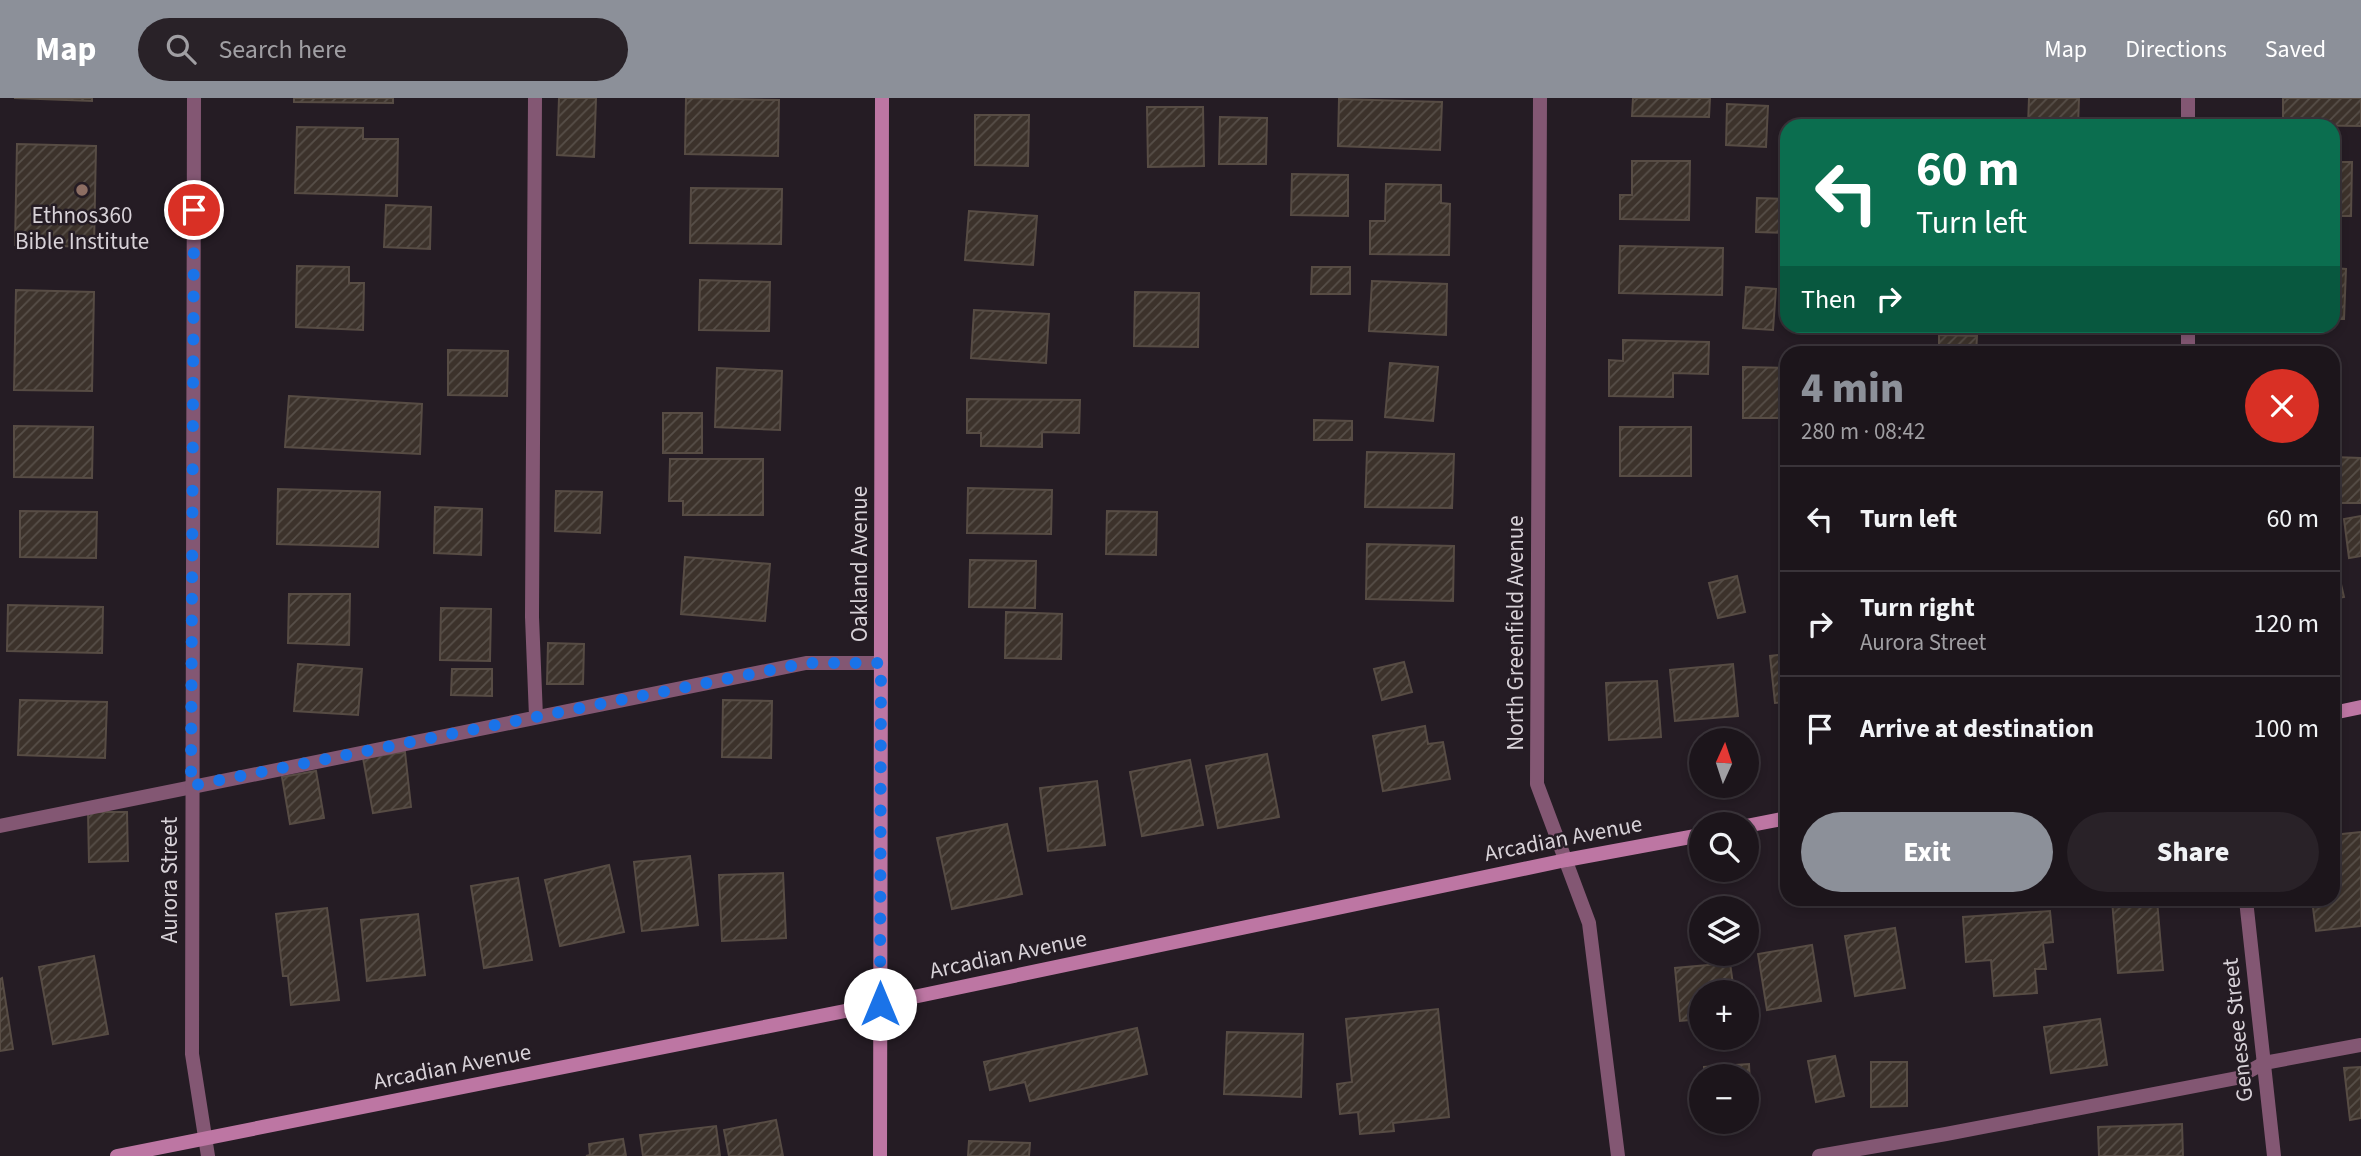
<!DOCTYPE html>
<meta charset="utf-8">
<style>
body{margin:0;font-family:"Source Sans 3",sans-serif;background:#292228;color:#f1f3f6;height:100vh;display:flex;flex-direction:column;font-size:26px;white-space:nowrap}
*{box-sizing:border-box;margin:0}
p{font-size:23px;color:#a09fa3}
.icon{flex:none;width:38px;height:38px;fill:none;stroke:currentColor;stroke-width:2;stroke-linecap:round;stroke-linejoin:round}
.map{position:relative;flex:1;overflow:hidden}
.side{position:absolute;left:1780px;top:248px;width:560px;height:560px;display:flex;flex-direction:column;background:#1c151b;border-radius:21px;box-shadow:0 4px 10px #0003,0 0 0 2px #3a343a}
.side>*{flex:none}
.banner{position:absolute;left:1780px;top:21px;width:560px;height:214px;border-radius:21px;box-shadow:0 4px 10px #0003,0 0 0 2px #3a343a;background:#0b6e4f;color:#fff;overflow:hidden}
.needle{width:46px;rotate:3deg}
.controls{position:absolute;left:1689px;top:630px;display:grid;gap:14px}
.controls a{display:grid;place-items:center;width:70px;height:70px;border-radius:50%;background:#1c151b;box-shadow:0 4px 10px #0003,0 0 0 2px #3a343a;font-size:35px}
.pin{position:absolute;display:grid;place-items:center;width:60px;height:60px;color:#fff;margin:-30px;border:4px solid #fff;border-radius:50%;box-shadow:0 2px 7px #0007}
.me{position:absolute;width:77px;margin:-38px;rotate:0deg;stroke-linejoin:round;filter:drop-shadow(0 0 5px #0008)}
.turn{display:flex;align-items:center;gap:24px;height:147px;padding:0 21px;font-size:32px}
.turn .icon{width:91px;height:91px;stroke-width:2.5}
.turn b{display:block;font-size:49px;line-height:60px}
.then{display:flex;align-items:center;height:66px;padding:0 21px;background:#0003;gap:14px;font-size:26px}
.round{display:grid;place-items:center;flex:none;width:74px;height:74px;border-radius:37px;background:#292228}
.headline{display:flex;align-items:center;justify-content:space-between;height:119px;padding:0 21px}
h1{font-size:42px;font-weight:800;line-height:52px;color:#8c9099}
.primary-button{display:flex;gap:14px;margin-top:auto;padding:14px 21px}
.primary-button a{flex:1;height:80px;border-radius:42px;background:#8c9099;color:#fff;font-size:28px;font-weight:800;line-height:80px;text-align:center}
.primary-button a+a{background:#292228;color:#f1f3f6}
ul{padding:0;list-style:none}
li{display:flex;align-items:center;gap:21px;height:105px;padding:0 21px;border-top:2px solid #3a343a}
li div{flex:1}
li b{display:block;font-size:26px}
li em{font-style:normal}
header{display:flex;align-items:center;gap:42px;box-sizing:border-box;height:98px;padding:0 35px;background:#8c9099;color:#fff}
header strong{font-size:33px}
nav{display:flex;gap:38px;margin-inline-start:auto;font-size:24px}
.search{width:490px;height:63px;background:#292228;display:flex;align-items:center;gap:18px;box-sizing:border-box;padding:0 24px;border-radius:38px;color:#a09fa3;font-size:26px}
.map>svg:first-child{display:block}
.building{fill:url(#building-hatch);stroke:#574c44;stroke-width:2}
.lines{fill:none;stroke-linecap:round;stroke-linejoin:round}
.lane{stroke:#835773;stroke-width:14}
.street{stroke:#835773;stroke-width:14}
.secondary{stroke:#bd76a3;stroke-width:14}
.route{stroke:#1a73e8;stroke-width:12;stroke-dasharray:0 21.6}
.education-dot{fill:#8d6e63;stroke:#251c24;stroke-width:2.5}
.labels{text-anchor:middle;stroke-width:5;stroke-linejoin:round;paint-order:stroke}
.poi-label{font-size:23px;fill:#d8d2d8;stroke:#251c24}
.street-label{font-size:23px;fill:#d8d2d8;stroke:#251c24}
</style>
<header>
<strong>Map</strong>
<div class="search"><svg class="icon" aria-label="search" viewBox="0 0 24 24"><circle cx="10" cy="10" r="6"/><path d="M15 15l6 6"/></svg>Search here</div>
<nav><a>Map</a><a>Directions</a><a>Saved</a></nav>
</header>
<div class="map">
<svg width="2361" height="1058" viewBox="0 0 2361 1058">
<defs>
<pattern id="building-hatch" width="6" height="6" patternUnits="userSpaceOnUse" patternTransform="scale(1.75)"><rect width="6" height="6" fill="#3c322b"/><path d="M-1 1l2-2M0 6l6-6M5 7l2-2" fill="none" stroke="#574f49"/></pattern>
</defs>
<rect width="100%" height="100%" fill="#251c24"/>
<path class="building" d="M14,0H92V3Z
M294,0H393V5L294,4Z
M559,0H596L594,59L557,57Z
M686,0L779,2L778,58L685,56Z
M1633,0H1710L1709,19L1632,18Z
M2029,0H2079L2078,28H2028Z
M2283,0H2361V28L2283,27Z
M1339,1L1442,4L1440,52L1338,48Z
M1727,6L1768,8L1766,49L1726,47Z
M1147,9H1203L1204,68L1148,69Z
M975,17H1029L1028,68L975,67Z
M1220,19L1267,20L1266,66H1219Z
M297,29L363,30V41H398L397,98L295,95Z
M17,46L96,48L94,149L15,147Z
M1632,63H1690L1689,122L1620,121V97H1632Z
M2333,64H2352L2351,118H2333Z
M1292,76L1348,77V118L1291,117Z
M1386,86L1441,87V105L1450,106L1449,157L1370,156V123H1385Z
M691,90L782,91L781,146L690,145Z
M1757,100L1787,101V135L1756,134Z
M386,107L431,109L430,151L384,149Z
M969,113L1037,118L1033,167L965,162Z
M1620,148L1723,150L1722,197L1619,195Z
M297,168L349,169V185H364L363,232L296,229Z
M1312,169H1350V196H1311Z
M2333,170L2346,171L2344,221H2333Z
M700,182L770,184L769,233L699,232Z
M1372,183L1447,186L1446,237L1369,233Z
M1746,189L1776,191L1773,232L1743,230Z
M16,192L94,194L92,293L14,292Z
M1135,194L1199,195L1198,249L1134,248Z
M974,212L1049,216L1046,265L971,260Z
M1939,237L1977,238L1976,256H1939Z
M1623,242L1709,244L1708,276L1673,275V299L1609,298V262L1623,263Z
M448,252L508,253L507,298L448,297Z
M1390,265L1438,269L1433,323L1385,319Z
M1743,269L1787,270V320H1743Z
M717,270L782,273L780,332L715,329Z
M289,298L422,306L420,356L285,349Z
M967,301L1080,302L1079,335L1042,334V349L981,348V335H967Z
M2333,314H2335L2334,359L2361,360V405H2333Z
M663,315H702V355H663Z
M1314,322L1352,323V342H1314Z
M14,328L93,329L92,380L14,379Z
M1620,329H1691V378H1620Z
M1367,354L1454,356L1452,410L1365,409Z
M670,361H763V417H683V403H669Z
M968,390L1052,392L1051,436L967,435Z
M278,391L380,394L378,449L277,446Z
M556,393L602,394L600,435L555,433Z
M435,409L482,411L481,457L434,455Z
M20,413L97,414L96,460L20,459Z
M1107,413L1157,414L1156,457L1106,456Z
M2361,418V458L2349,460L2344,421Z
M1367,446L1454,448L1453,503L1366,501Z
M2333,452L2344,499L2333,501Z
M685,459L770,466L765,523L681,516Z
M970,462L1036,463L1035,510L969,509Z
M1737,478L1745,514L1718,520L1709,485Z
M289,496H350L349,547L288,545Z
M8,507L103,509L102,555L7,553Z
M441,510L491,511L490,563L440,562Z
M1006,514L1062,516L1061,561L1005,560Z
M548,545L584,546L583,586H547Z
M1787,556V604L1775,605L1770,558Z
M1404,564L1412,594L1382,602L1374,571Z
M298,566L362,571L358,617L294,613Z
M1733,566L1738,618L1675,623L1670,572Z
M452,571H492V598L451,597Z
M1657,583L1661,639L1609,642L1606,585Z
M20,602L107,604L105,660L18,657Z
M723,602L772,603L771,660L722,659Z
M1425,628L1428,646L1443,644L1450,681L1383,693L1373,638Z
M405,654L411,709L373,715L363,660Z
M1267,656L1279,719L1218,730L1206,668Z
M1190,662L1203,727L1142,738L1130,674Z
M316,673L324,720L290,726L282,679Z
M1097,683L1105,747L1048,753L1040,690Z
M88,714H127L128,763L89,764Z
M1007,726L1022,796L952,811L937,740Z
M2361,734V828L2316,833L2312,802H2333V737Z
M690,758L698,827L642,833L634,764Z
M609,767L624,834L560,848L545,782Z
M783,775L786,840L722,843L719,777Z
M518,780L532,862L484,870L471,788Z
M2112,802H2157L2163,872L2118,875Z
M327,810L339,902L291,907L288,878H283L276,816Z
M2050,813L2053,844L2043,845L2046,871H2035L2037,895L1994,898L1991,862L1966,864L1963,819Z
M418,816L425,877L367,883L361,822Z
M1895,830L1905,890L1855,898L1845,838Z
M1812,847L1821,903L1767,912L1758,856Z
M94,858L108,936L53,946L39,869Z
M1730,865L1734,894H1701V921L1680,923L1675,870Z
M2,880L13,951L0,953V881Z
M1438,911L1449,1019L1393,1025L1394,1033L1360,1036L1358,1014L1340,1016L1337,986L1352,984L1346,921Z
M2100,921L2107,967L2051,975L2044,929Z
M1137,930L1147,976L1030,1003L1025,984L990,992L984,964Z
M1227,934L1303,936L1301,999L1224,996Z
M1835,958L1844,998L1816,1004L1808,963Z
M1871,964H1907V1008L1871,1009Z
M1749,966L1751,1006H1746V978H1704V969Z
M2361,969V1020L2350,1022L2344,970Z
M776,1022L783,1058H729L724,1032Z
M2182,1026L2183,1058H2099L2098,1029Z
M716,1028L720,1058H643L640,1037Z
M623,1041L626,1058H586L590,1057L589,1046Z
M969,1043L1030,1045L1029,1058H968Z"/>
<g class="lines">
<path class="lane" d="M535,0L532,519L536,619
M0,728L806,565H881
M1819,1058L1946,1036L2237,980L2264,965L2361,947"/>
<path class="street" d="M194,0L192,956L208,1058
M1540,0L1537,686L1589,825L1618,1058
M2188,28V0
M2188,256V228
M2246,802L2274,1058"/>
<path class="secondary" d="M2333,615L2361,609
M1746,728L1787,720
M117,1058L880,906L1566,762L1701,737
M880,1058L882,0"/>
</g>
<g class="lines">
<path class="route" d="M194,112L191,688L806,565H881L880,906"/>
</g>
<circle class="education-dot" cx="82" cy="92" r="7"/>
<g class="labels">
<g class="poi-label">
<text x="82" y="125">Ethnos360<tspan x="82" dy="26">Bible Institute</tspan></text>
</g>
<g class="street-label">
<text transform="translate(859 466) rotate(-90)" y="8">Oakland Avenue</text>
<text transform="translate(1515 535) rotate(-90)" y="8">North Greenfield Avenue</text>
<text transform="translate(1563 740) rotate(-11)" y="8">Arcadian Avenue</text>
<text transform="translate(169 782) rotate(-90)" y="8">Aurora Street</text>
<text transform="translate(1008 856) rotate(-12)" y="8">Arcadian Avenue</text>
<text transform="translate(2237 932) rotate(-96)" y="8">Genesee Street</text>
<text transform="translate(452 968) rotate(-11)" y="8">Arcadian Avenue</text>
</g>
</g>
</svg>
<div class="controls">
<a><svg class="needle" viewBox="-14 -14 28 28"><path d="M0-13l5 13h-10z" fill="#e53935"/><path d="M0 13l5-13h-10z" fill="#a09fa3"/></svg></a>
<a><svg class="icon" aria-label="search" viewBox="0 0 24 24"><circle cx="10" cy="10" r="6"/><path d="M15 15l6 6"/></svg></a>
<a><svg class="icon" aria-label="layers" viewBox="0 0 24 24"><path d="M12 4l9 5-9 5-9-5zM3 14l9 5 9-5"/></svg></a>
<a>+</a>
<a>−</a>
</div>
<div class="pin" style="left:194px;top:112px;background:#d93025"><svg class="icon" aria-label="arrive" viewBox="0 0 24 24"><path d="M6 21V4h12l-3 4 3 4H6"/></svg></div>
<svg class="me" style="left:880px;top:906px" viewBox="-20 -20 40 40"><circle r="19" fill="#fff"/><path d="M0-13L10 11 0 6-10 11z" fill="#1a73e8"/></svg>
<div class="banner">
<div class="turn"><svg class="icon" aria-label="left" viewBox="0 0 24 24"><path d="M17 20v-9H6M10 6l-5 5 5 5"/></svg><div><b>60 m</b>Turn left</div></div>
<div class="then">Then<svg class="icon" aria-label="right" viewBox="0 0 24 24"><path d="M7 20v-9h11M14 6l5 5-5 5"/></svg></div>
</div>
<section class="side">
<div class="headline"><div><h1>4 min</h1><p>280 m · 08:42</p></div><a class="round" style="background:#d93025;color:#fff"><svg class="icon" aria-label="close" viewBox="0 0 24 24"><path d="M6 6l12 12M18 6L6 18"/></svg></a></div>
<ul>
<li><svg class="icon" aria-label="left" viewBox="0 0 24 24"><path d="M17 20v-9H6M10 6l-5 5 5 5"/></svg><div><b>Turn left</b></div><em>60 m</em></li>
<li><svg class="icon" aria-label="right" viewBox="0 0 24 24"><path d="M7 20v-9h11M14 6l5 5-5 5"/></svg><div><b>Turn right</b><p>Aurora Street</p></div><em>120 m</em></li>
<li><svg class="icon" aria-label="arrive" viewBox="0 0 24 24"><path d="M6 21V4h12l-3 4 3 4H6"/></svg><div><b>Arrive at destination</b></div><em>100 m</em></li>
</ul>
<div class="primary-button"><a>Exit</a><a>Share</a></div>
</section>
</div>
